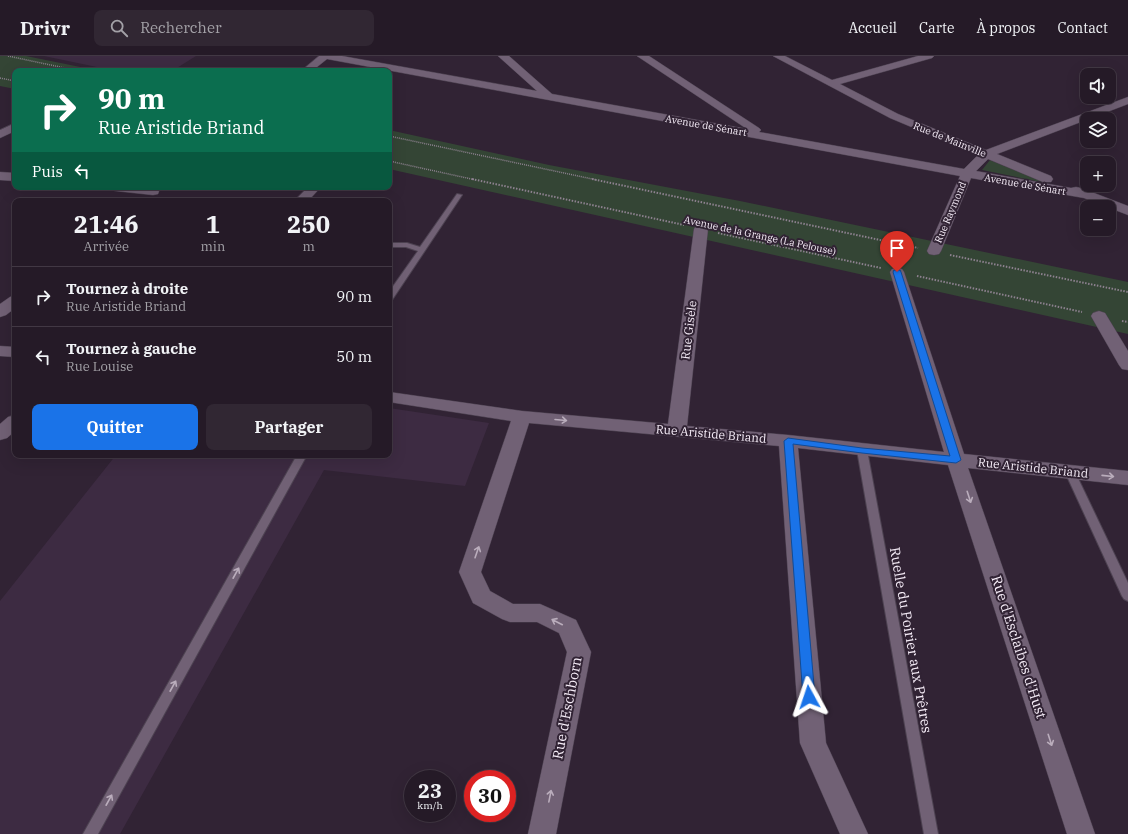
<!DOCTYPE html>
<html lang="fr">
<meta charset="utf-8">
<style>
body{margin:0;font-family:"IBM Plex Serif",serif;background:#312733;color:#f1f3f6;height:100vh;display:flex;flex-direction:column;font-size:15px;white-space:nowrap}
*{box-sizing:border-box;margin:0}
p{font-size:13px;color:#a3a1a7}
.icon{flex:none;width:22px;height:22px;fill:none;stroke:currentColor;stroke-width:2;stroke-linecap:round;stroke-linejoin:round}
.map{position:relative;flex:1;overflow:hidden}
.details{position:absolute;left:12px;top:142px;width:380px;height:260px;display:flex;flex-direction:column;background:#251a27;border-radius:8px;box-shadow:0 4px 16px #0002,0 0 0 1px #423844}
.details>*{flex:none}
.banner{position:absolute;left:12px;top:12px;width:380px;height:122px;border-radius:8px;box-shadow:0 4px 16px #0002,0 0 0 1px #423844;background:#0b6e4f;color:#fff;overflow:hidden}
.controls{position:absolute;left:1080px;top:12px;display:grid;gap:8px}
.controls a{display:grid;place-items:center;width:36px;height:36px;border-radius:8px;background:#251a27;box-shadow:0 4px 16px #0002,0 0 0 1px #423844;font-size:20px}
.speed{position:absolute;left:404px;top:714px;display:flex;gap:8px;font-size:20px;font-weight:700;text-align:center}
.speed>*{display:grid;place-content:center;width:52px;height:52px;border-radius:50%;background:#251a27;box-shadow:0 4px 16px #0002,0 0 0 1px #423844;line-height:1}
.speed small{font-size:10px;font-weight:400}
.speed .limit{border:6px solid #d22;background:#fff;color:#111}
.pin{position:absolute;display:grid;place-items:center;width:34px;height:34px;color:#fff;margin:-41px -17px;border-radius:50% 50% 50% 0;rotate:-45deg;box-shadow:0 0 4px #0007}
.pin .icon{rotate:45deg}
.me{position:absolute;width:44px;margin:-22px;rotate:355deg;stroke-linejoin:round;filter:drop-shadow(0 0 3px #0008)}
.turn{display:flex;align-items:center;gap:14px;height:84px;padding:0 20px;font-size:18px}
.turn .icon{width:52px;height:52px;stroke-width:2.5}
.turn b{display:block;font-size:28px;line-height:34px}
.then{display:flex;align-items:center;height:38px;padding:0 20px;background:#0003;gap:8px;font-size:15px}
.eta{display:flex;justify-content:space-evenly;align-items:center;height:68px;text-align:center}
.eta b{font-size:24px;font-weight:700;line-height:28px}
.action{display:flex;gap:8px;margin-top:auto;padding:8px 20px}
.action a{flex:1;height:46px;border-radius:8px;background:#1a73e8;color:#fff;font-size:16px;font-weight:700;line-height:46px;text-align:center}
.action a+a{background:#312733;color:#f1f3f6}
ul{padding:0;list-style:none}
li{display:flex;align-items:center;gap:12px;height:60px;padding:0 20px;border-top:1px solid #423844}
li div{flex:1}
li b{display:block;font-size:15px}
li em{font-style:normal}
header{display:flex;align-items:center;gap:24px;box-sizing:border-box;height:56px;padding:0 20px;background:#251a27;border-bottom:1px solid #423844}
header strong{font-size:19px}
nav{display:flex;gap:22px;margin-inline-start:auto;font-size:14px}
.search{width:280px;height:36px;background:#312733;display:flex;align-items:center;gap:10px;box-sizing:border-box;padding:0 14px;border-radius:8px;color:#a3a1a7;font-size:15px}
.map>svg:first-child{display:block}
.built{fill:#3d2b42}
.green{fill:#344535}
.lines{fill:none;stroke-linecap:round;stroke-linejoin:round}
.lane-casing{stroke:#4d4251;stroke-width:2}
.street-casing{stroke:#4d4251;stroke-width:1}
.path-far1{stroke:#8d818f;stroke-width:1.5;stroke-dasharray:1 1;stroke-linecap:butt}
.path{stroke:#8d818f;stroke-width:2;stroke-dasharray:1.5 1.5;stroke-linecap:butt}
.lane{fill:#716175;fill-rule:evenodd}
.street{fill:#716175;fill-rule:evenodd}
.oneway{stroke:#baadbc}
.route{fill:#1a73e8;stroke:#114b97}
.labels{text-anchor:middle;stroke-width:4;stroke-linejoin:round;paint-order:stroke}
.far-street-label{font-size:10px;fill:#f5ecf7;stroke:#312334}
.street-label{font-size:12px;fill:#f5ecf7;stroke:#312334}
.near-street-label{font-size:14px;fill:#f5ecf7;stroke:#312334}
</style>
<header>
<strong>Drivr</strong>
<div class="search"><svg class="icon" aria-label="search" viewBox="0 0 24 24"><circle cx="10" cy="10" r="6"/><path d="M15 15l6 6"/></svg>Rechercher</div>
<nav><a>Accueil</a><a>Carte</a><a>À propos</a><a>Contact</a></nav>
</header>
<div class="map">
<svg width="1128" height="778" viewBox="0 0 1128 778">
<rect width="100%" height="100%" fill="#312334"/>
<path class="built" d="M44,0H196L172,15H116Z
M389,352L489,367L465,430L324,414L120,778H0V545L116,399H389Z"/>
<path class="green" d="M0,0H26L100,15H15V33L0,30Z
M389,74L549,109L740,145L1128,226V278L389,113Z
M990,104L1046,127L982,114Z"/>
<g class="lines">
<defs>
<path id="lane" d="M457,138L462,139L392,244H389V236L418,195L406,191H389V187H407L420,191Z
M862,391L867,394L938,778H924L857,394Z
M297,399H307L98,778H83Z
M1070,413L1075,416L1128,527V545L1124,543L1122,540L1065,416Z"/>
<path id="street" d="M319,0H342L537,35L498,0H509L552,38L747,73L637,0H649L759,72L761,74L759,76L964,113L978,99L890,62L773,0H785L832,24L918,0H934L932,2L840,28L898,58L986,94L1128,41V48L997,98L1051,120L1053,123L1051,126H1043L988,103L976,115L1071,132L1076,131L1081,132L1128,150V159L1084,142L971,122L941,195L939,198L934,199L929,198L927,195L960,120L327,3L312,15H301Z
M15,67V75L0,82V74Z
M0,116L15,117V125L0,124Z
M110,131H152L158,132L159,135L158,138L153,139L116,135L111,134Z
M308,131H321L308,145H294Z
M701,169L706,170L708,173L687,370L788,379L944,396L890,216L892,213L897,212L902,213L904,216L964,398L1128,415V429L968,412L1095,778H1067L948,409L798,392L826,687L868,778H840L800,687L779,390L529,367L481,516L490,535L513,548H540L576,564L591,596L556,778H528L567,596L559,577L537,566H510L502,563L473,547L459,516L511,365L389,346V336L522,355L668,368L694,173L696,170Z
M15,239V252L6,259L0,261V248L10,241Z
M1099,255L1105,257L1128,295V314L1122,313L1119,309L1091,260L1093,257Z
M0,290L15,291V301L0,300Z
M15,359V375L7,382L0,384V368L8,361Z"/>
</defs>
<use href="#lane" class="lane-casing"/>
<use href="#street" class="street-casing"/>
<path class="path-far1" d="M8,0L79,15
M0,22L15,25
M389,80L597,124
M389,105L476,124"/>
<path class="path" d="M472,123L684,169
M592,123L918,192
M718,177L881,212
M950,199L1128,236
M917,220L1082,256
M1122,265L1128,266"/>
<use href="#lane" class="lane"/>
<use href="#street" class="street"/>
</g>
<defs><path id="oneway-shaft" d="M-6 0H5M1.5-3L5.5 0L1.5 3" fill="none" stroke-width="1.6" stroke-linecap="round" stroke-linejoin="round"/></defs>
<g class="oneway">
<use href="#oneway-shaft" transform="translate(561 364) rotate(5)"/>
<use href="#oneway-shaft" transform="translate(1108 420) rotate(6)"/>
<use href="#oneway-shaft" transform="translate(969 441) rotate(72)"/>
<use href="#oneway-shaft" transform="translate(477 496) rotate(-71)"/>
<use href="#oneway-shaft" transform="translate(236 517) rotate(-61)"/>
<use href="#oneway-shaft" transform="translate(557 566) rotate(-153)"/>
<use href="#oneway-shaft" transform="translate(173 630) rotate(-61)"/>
<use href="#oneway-shaft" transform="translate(1050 684) rotate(72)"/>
<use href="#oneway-shaft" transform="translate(550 740) rotate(-79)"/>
<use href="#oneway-shaft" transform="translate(109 744) rotate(-61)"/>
</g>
<path class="route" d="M894,214H900L901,216L961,404L956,407L862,397L793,388L815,641L813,644L809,646L805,644L803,641L784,385L788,382L862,392L950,400L893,216Z"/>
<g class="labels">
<g class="far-street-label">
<text transform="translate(706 69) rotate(10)" y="4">Avenue de Sénart</text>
<text transform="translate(950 83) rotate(22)" y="4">Rue de Mainville</text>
<text transform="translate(1025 128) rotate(10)" y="4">Avenue de Sénart</text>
<text transform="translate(950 156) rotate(-67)" y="4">Rue Raymond</text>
<text transform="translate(760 179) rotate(12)" y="4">Avenue de la Grange (La Pelouse)</text>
</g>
<g class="street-label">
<text transform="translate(689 274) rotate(-83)" y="4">Rue Gisèle</text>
<text transform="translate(711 378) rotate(5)" y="4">Rue Aristide Briand</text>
<text transform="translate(1033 412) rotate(6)" y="4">Rue Aristide Briand</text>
</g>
<g class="near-street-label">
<text transform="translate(911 584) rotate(80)" y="5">Ruelle du Poirier aux Prêtres</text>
<text transform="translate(1019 591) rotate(72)" y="5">Rue d'Esclaibes d'Hust</text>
<text transform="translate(567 652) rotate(-79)" y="5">Rue d'Eschborn</text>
</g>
</g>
</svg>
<div class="controls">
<a><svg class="icon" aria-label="sound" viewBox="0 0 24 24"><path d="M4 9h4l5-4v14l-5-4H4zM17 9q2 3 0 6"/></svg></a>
<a><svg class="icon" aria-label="layers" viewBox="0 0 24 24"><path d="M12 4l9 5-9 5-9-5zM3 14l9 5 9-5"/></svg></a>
<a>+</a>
<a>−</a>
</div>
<div class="speed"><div>23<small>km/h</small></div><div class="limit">30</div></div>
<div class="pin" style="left:897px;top:216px;background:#d93025"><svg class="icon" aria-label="arrive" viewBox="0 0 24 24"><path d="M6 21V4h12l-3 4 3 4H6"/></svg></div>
<svg class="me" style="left:809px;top:641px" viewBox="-20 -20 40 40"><path d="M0-17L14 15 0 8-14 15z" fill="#1a73e8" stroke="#fff" stroke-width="4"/></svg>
<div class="banner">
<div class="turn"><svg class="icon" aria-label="right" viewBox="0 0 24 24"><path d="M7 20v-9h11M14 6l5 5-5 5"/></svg><div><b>90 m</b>Rue Aristide Briand</div></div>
<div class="then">Puis<svg class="icon" aria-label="left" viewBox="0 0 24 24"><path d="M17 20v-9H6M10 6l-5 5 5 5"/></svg></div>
</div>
<section class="details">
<div class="eta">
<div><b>21:46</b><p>Arrivée</p></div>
<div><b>1</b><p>min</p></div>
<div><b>250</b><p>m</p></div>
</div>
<ul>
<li><svg class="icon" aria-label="right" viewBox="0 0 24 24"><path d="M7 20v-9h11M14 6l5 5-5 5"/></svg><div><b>Tournez à droite</b><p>Rue Aristide Briand</p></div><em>90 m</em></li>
<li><svg class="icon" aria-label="left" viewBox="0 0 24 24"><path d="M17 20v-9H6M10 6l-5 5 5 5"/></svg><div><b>Tournez à gauche</b><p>Rue Louise</p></div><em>50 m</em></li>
</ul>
<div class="action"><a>Quitter</a><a>Partager</a></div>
</section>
</div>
